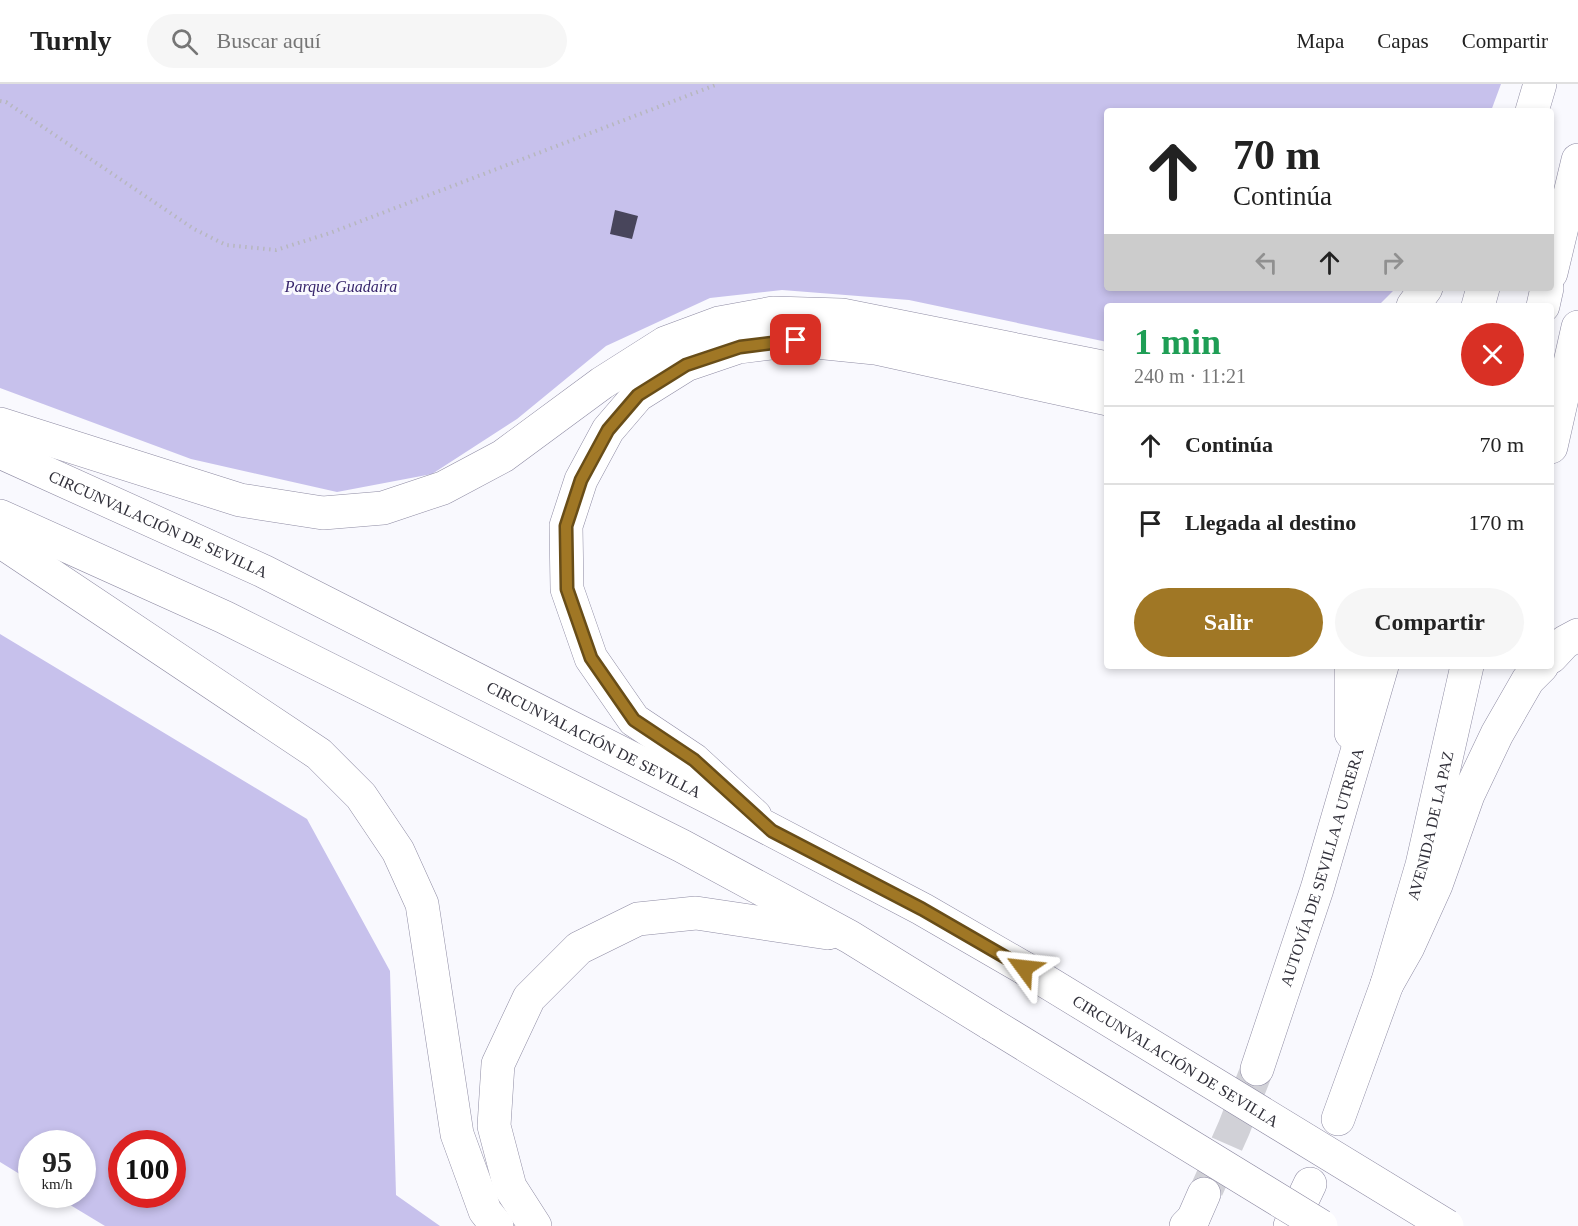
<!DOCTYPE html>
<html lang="es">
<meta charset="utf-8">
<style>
body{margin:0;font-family:"Times New Roman",serif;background:#f6f6f6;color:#222;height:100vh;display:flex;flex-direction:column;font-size:22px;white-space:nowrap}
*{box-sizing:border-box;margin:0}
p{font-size:20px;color:#767676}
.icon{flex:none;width:33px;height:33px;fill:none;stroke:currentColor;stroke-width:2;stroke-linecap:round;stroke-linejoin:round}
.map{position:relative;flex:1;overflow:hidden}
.panel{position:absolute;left:1104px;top:219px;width:450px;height:366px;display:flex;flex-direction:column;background:#fff;border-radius:6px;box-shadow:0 3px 9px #0003}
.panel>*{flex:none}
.top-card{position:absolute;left:1104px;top:24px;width:450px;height:183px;border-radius:6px;box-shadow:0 3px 9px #0003;background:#fff;color:#222;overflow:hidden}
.speed{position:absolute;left:18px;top:1046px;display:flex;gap:12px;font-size:30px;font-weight:700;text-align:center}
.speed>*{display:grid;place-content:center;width:78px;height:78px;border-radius:50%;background:#fff;box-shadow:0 3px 9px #0003;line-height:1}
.speed small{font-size:15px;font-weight:400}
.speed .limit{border:9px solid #d22;background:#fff;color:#111}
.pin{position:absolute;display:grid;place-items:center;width:51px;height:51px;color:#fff;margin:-26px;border-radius:12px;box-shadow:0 3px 9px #0006}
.me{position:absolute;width:66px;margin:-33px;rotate:300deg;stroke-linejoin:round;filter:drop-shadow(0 0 4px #0008)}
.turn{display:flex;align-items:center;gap:21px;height:126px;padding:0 30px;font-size:27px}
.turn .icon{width:78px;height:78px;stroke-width:2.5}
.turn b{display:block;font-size:42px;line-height:51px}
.lanes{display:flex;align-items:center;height:57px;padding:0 30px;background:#0003;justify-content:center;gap:30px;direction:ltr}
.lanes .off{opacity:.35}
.round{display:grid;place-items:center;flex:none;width:63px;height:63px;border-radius:32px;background:#f6f6f6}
.headline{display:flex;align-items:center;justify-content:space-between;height:102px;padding:0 30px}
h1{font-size:36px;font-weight:800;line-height:45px;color:#1e9e55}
.cta{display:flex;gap:12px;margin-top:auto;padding:12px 30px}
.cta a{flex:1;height:69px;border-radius:36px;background:#a07725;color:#fff;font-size:24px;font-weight:800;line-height:69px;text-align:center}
.cta a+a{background:#f6f6f6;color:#222}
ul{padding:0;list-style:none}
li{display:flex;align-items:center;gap:18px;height:78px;padding:0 30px;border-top:2px solid #e0e0e0}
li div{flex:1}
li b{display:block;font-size:22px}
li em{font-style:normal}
header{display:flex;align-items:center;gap:36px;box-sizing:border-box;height:84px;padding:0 30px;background:#fff;border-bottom:2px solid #e0e0e0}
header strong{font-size:28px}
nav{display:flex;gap:33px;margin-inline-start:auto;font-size:21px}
.search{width:420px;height:54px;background:#f6f6f6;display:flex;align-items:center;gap:15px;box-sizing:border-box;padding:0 21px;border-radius:33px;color:#767676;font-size:22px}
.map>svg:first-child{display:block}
.green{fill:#c7c1ec;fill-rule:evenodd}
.building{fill:#48455b}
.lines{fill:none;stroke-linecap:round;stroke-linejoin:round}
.primary-tunnel{stroke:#d1d1d7;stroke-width:33;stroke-dasharray:33 16;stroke-linecap:butt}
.primary-casing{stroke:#8e8ba3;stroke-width:34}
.motorway-casing{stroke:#8e8ba3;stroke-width:34}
.path{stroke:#b7b7be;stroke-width:4;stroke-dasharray:1.5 4.5;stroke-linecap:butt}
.primary{stroke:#fff;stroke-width:33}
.motorway{stroke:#fff;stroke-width:33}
.motorway-bridge-casing{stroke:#8e8ba3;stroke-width:34;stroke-linecap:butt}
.motorway-bridge{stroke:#fff;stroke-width:33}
.route-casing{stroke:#684d18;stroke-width:15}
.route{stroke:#a07725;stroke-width:10}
.labels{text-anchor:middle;stroke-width:6;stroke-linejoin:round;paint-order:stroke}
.park-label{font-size:16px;font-style:italic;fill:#37256b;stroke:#f9f9fe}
.street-label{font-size:16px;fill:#31303a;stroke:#f9f9fe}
</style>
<header>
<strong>Turnly</strong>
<div class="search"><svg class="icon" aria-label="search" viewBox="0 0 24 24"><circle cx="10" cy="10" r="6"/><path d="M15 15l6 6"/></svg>Buscar aquí</div>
<nav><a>Mapa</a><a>Capas</a><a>Compartir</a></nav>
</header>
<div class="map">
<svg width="1578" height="1142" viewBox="0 0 1578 1142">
<rect width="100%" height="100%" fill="#f9f9fe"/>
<path class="green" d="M0,0H1501L1491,27H1107V204H1396L1378,222H1107V258L909,216L782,206L710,214L606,262L517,335L432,390L337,408L191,375L0,304Z
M0,550L307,735L390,887L396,1111L440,1142H105L52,1110H82V1059H32L31,1097L0,1078ZM122,1059H172V1110H122Z"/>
<path class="building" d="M615,126L638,132L632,155L610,150Z"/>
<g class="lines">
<path class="primary-tunnel" d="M1207,1105L1234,1044L1257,985"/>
<defs>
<g id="primary">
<path d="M1532,27L1540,0"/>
<path d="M1551,189L1578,76"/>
<path d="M1478,222L1483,204"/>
<path d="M1543,222L1547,204"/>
<path d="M1551,363L1578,243"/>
<path d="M0,457L319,670L361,712L398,767L422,820L457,1050L485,1127L497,1142"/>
<path d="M1351,582V649"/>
<path d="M755,732L694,676L634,636L591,574L567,505L566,442L581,396L608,346L638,311L686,281L739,263L796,256L875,264L1107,315"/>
<path id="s1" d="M1257,985L1317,805L1382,582"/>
<path id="s2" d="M1338,1035L1387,900L1422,781L1467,582"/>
<path d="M1190,1142L1204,1110"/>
<path d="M1290,1142L1310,1100"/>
</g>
<g id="motorway">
<path d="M1413,222L1426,204"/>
<path d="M0,340L240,416L323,429L383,424L443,404L503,372L602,299L665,259L719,239L773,229L842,231L1107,284"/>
<path id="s3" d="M0,368L263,487L714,716L922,825L1024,884"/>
<path d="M0,432L224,533L682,762L850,853L991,940"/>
<path d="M1551,573L1565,558L1578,551"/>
<path d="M1387,900L1408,863L1436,801L1468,711L1497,650L1528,596L1542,582"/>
<path d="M535,1142L510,1103L494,1042L498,980L529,914L579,864L638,835L696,829L828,849"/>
<path d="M1186,1142L1193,1135"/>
</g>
</defs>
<use href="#primary" class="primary-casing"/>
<use href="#motorway" class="motorway-casing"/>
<path class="path" d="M0,17L6,18L194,145L226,161L276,166L330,149L718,0"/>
<use href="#primary" class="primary"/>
<use href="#motorway" class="motorway"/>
<defs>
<g id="motorway-bridge">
<path id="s4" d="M1024,884L1447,1142"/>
<path d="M991,940L1321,1142"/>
</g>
</defs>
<use href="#motorway-bridge" class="motorway-bridge-casing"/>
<use href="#motorway-bridge" class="motorway-bridge"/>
</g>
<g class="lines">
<defs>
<path id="route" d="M796,256L740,263L686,281L638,311L608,346L581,396L566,442L567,505L591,574L634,636L694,676L772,747L922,825L1024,884"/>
</defs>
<use href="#route" class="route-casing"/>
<use href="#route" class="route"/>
</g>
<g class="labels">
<g class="park-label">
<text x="341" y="208">Parque Guadaíra</text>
</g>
<g class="street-label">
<text dy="6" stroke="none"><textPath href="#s3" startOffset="174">CIRCUNVALACIÓN DE SEVILLA</textPath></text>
<text dy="6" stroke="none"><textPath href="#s3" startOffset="660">CIRCUNVALACIÓN DE SEVILLA</textPath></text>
<text dy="6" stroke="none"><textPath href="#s2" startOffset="308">AVENIDA DE LA PAZ</textPath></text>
<text dy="6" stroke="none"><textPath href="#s1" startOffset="212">AUTOVÍA DE SEVILLA A UTRERA</textPath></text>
<text dy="6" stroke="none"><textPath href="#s4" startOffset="178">CIRCUNVALACIÓN DE SEVILLA</textPath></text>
</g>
</g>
</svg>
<div class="speed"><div>95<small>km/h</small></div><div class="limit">100</div></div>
<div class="pin" style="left:796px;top:256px;background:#d93025"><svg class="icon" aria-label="arrive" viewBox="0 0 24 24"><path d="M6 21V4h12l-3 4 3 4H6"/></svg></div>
<svg class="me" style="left:1024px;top:884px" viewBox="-20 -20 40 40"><path d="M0-17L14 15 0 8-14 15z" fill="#a07725" stroke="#fff" stroke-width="4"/></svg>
<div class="top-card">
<div class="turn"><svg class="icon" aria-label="ahead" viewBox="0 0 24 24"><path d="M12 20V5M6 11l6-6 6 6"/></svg><div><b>70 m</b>Continúa</div></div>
<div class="lanes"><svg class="icon off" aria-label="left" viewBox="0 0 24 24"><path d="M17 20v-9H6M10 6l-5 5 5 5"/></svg><svg class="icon" aria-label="ahead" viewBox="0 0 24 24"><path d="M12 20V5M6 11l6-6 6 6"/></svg><svg class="icon off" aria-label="right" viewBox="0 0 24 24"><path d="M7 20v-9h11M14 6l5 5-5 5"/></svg></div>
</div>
<section class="panel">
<div class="headline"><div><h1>1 min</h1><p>240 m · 11:21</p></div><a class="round" style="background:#d93025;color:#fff"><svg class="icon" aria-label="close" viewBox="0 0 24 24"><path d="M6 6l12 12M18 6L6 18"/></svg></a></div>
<ul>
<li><svg class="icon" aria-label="ahead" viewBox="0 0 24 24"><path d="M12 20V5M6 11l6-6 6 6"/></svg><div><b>Continúa</b></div><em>70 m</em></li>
<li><svg class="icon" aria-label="arrive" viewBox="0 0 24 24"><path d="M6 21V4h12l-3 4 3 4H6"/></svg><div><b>Llegada al destino</b></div><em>170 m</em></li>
</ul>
<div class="cta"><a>Salir</a><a>Compartir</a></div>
</section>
</div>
